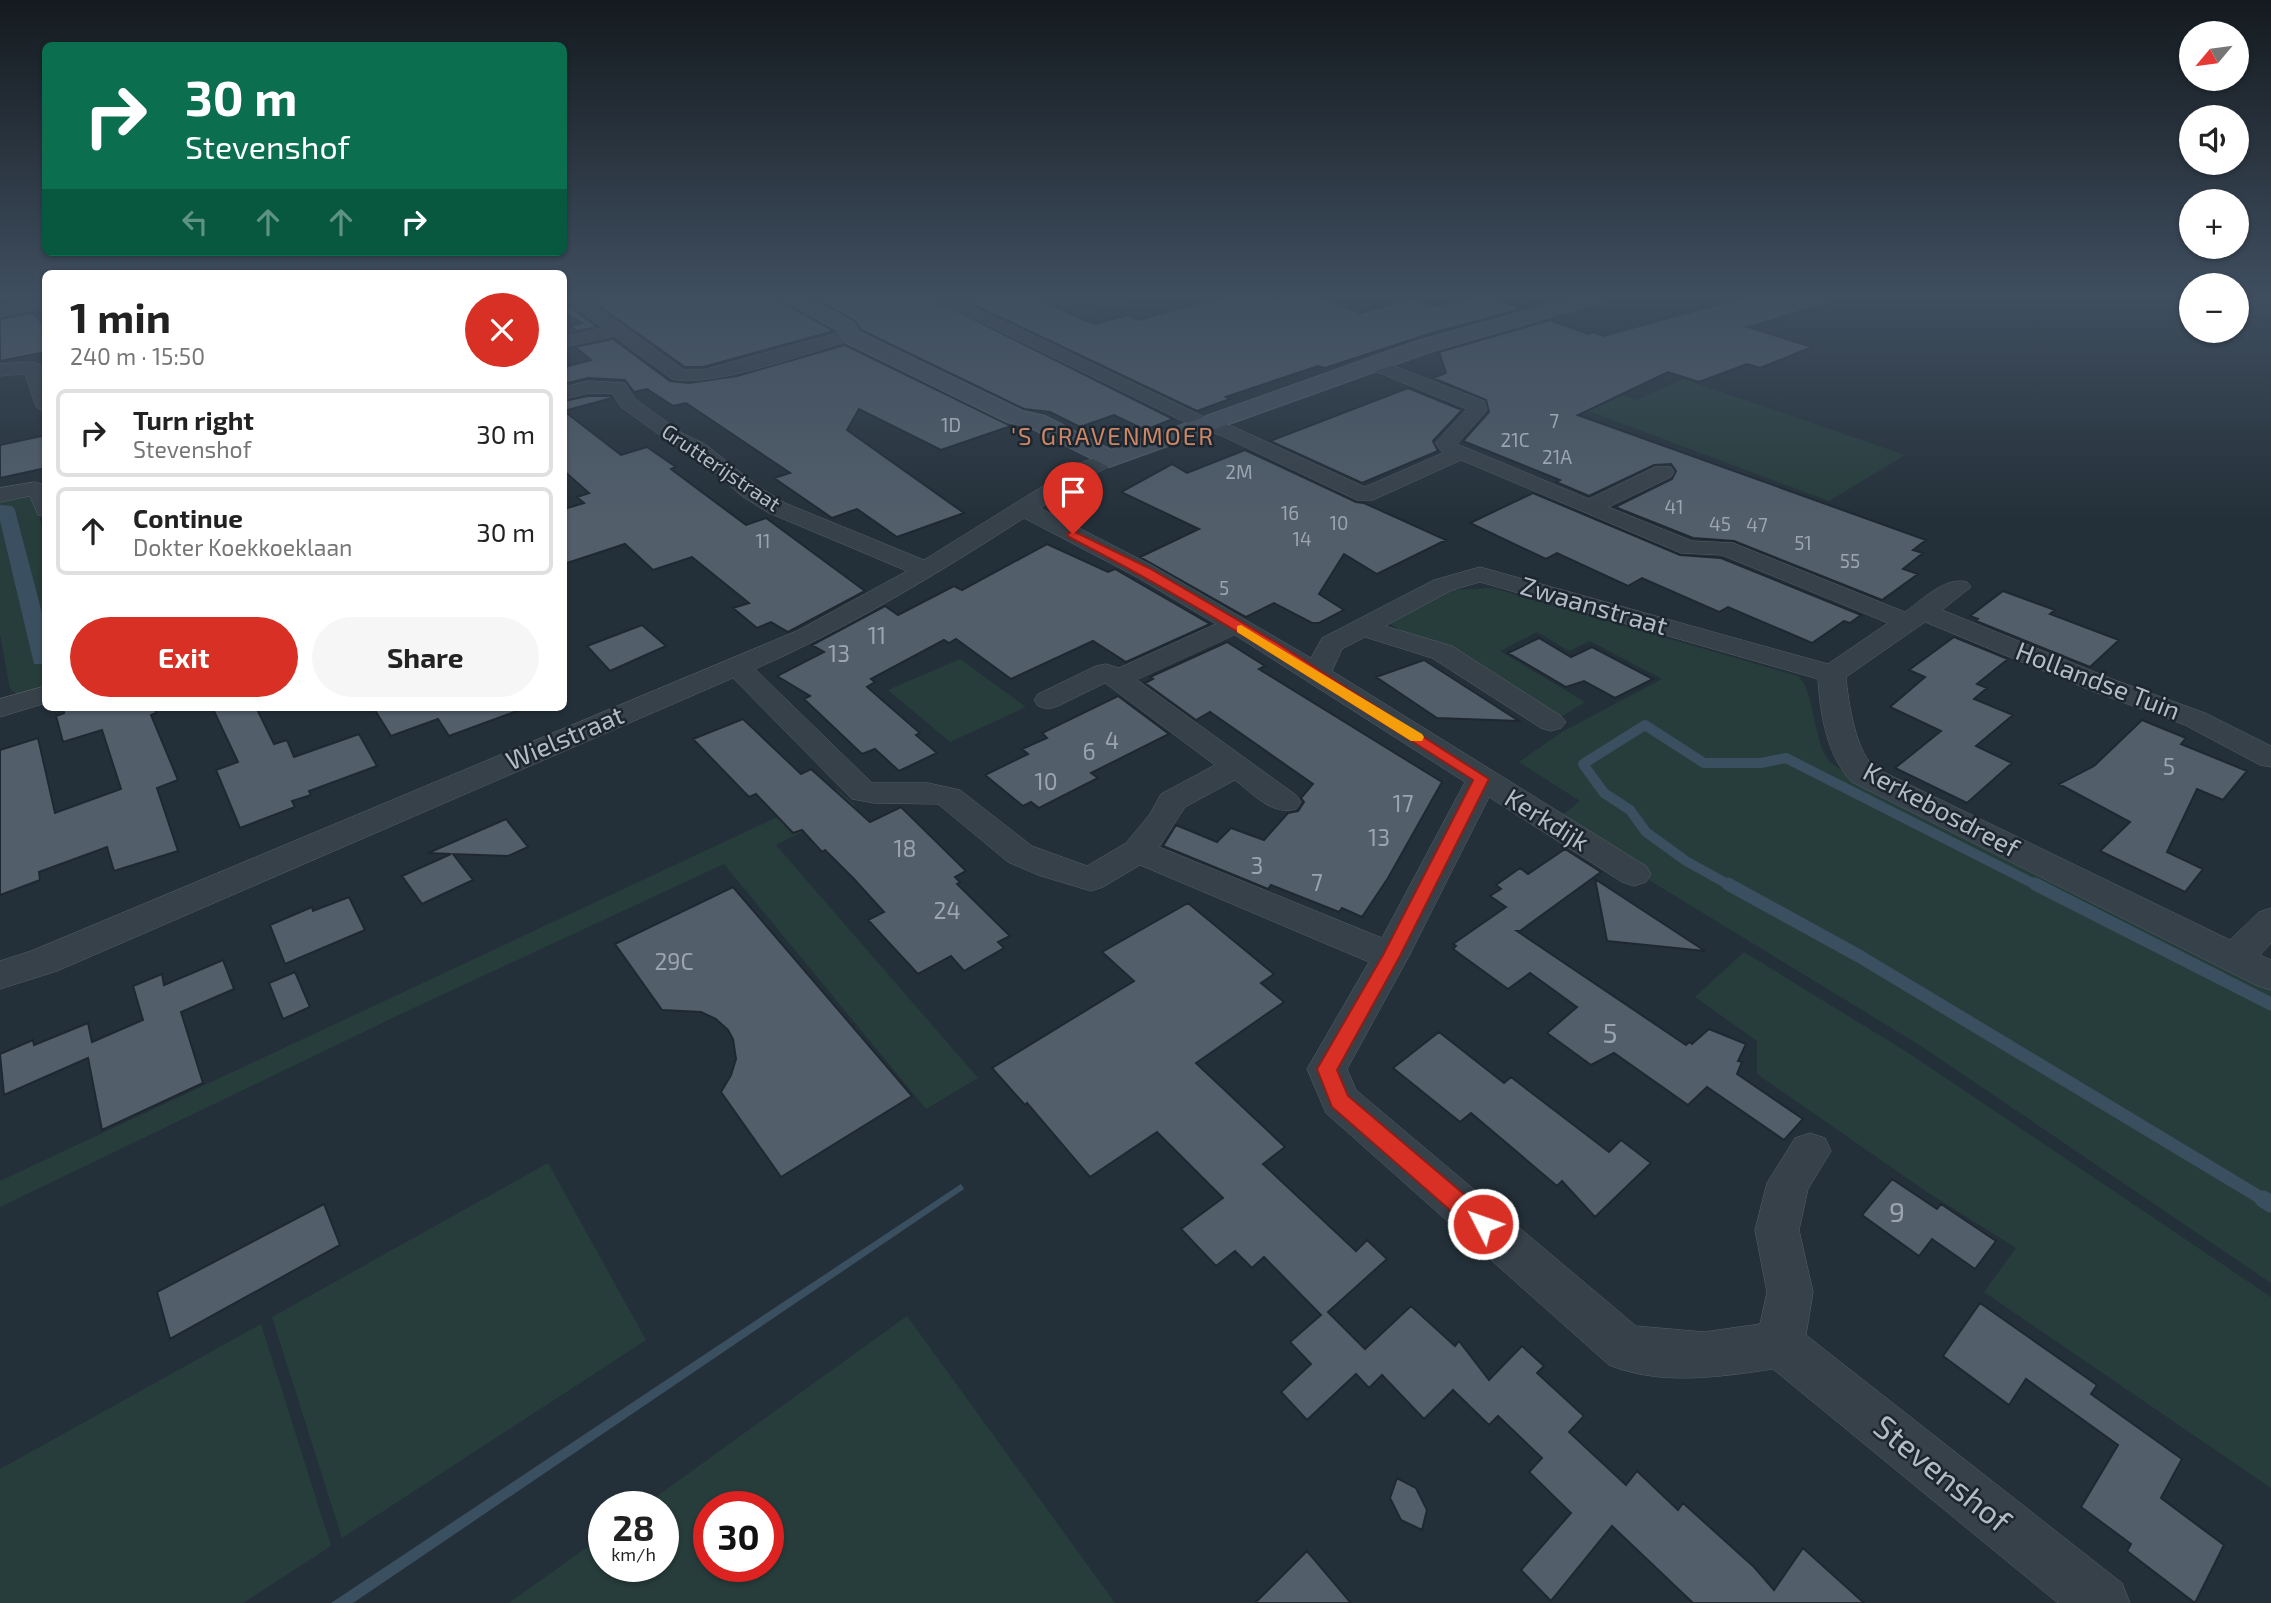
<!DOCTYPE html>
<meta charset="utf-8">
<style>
body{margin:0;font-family:"Exo 2",sans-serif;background:#f6f6f6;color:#222;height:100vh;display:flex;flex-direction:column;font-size:26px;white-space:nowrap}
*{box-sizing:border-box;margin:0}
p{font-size:23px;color:#767676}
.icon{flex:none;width:38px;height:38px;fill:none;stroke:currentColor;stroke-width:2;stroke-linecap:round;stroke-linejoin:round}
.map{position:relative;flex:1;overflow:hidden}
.panel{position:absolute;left:42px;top:270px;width:525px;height:441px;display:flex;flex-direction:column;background:#fff;border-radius:10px;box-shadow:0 2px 5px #0004}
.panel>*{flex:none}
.banner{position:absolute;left:42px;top:42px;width:525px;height:214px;border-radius:10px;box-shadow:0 2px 5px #0004;background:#0b6e4f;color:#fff;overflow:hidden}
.needle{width:46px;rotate:241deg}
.fabs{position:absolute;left:2179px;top:21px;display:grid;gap:14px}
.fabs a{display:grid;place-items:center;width:70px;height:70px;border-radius:50%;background:#fff;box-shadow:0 2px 5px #0004;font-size:35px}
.speed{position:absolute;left:588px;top:1491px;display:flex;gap:14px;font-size:35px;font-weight:700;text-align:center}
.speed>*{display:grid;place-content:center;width:91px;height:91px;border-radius:50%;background:#fff;box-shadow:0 2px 5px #0004;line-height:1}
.speed small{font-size:18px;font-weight:400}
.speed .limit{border:10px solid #d22;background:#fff;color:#111}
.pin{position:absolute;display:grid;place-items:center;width:60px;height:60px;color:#fff;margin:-72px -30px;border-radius:50% 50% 50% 0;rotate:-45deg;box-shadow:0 0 7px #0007}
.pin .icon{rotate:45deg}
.me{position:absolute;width:77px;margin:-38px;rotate:311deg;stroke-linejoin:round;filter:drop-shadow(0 0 5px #0008)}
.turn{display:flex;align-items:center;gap:24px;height:147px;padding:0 28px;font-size:32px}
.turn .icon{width:91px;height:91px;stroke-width:2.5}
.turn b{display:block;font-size:49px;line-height:60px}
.lanes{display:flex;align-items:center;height:66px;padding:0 28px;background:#0003;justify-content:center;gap:35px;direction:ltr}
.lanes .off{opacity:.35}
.round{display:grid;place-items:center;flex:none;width:74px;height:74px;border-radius:37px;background:#f6f6f6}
.head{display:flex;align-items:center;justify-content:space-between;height:119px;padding:0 28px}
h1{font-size:42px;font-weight:700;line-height:52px}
.primary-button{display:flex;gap:14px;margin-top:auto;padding:14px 28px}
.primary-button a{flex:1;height:80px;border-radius:42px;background:#d93025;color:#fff;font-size:28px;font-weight:700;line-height:80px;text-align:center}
.primary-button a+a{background:#f6f6f6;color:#222}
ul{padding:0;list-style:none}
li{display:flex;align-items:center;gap:21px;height:88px;margin:0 14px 10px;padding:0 14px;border:4px solid #e0e0e0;border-radius:10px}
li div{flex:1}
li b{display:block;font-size:26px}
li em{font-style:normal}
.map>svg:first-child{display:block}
.green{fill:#273d3b;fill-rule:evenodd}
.water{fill:#3a5061}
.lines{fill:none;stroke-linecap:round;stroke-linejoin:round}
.stream-far2{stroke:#3a5061;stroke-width:10}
.stream-far1{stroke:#3a5061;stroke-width:13}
.stream{stroke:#3a5061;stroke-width:17}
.building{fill:#525e6a;stroke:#1f2831;stroke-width:2}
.street-casing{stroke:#565f68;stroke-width:1}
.secondary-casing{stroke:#565f68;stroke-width:2}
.street{fill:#37414a;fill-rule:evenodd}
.secondary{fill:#46515d;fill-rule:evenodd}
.route{fill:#d93025;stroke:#8d1f18;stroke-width:2}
.slow{fill:#f59e0b}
.labels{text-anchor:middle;stroke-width:5;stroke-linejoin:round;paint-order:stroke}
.far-number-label{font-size:19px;fill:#9ba4af}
.far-street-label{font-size:21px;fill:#b3bcc6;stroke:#1d262f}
.number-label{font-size:23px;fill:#9ba4af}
.far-quarter-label{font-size:24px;letter-spacing:2px;fill:#cd8767;stroke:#1d262f}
.street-label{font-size:26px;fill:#b3bcc6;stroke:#1d262f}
.near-number-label{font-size:28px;fill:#9ba4af}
.near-street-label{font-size:32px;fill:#b3bcc6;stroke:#1d262f}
</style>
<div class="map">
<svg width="2271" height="1603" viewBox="0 0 2271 1603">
<rect width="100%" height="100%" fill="#243039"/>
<path class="green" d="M1006,295H1158L1062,321Z
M2237,295H2271V319L2237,311Z
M1684,379L1905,455L1829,501L1554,398L1594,386L1636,400Z
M33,493L45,537V624L15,510L0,505V498Z
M0,521L34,663L45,664V687L19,695L10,689L0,634Z
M1493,588L1798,676C1814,689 1813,737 1827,758C1833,767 1849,774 1858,780L2271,985V1283L1921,1046L1554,822L1580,801L1519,762L1562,732L1662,679L1590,641L1569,651L1537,632L1500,651L1585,702L1554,721L1387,622L1449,590Z
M960,659L1026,707L950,742L888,690Z
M837,789L855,805L776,845L978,1078L926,1109L724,864L405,1012L0,1207V1181Z
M1744,952L1910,1054L2271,1297V1488L1984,1292L2016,1248L1927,1192L1757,1074V1041L1695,997Z
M548,1163L646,1340L342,1538L272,1317Z
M907,1316L1115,1603H509L604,1535V1566H663V1507H642ZM709,1507H768V1566H709Z
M261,1324L331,1546L243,1603H0V1469Z"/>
<path class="water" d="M0,505L12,506L15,510L45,624L44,664H34L0,521Z
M961,1184L964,1189L353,1603H331Z"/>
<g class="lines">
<path class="stream-far2" d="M1731,886L1686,861L1646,832L1630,810L1604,793L1583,764L1645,725L1704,763H1761L1786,758L2038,886"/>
<path class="stream-far1" d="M1728,884L1859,956L2266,1201
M2035,884L2271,1004"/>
<path class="stream" d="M2263,1199L2271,1204"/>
</g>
<path class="building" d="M584,295H775L780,301L834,331L703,367H685Z
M808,295H925L1173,419L1145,430L1114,415L1080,427L1050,412L1024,409L861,330L855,321Z
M954,295H1028L1094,324L1128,315L1138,320L1231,295H1266L1276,299L1291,295H1313L1360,313L1413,298L1435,306L1479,296L1490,297L1522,309L1432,333L1325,368L1318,366L1226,397L1230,399L1197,411Z
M1753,295H1831L1832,302L1748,327L1812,347L1760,368L1747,364L1699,382L1668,372L1578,415L1926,540L1913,550L1923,553L1903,569L1918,574L1882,600L1734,541L1693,538L1615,507L1672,479L1676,471L1671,464L1654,465L1589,496L1556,482L1560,480L1463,441L1489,412L1486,400L1433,378L1446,373L1439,352L1550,320L1588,334L1594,332L1603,336Z
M564,302L597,327L577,331L570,326L582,323L564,312Z
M32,313L46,325V352L0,361V319Z
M613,339L670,381L689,383L737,376L845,345L1011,426L941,450L859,409L847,430L964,513L897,537L857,509L832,518L774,478L790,473L686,403L673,406L647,389L634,392L625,380L588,378L564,384V367L591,360L575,347Z
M1408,388L1462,410L1433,441L1438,451L1362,483L1270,441Z
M588,396H611L612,398L564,411V401Z
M564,411L621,455L647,447L676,467L671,469L746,525L766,518L865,591L788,632L771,622L757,628L733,608L749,603L692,557L653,570L625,544L564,564V509L584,503L577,497L589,493L564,471Z
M46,435V468L0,478V445Z
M1245,450L1356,502L1364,503L1446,540L1377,574L1344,554L1319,594L1344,610L1319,623H1312L1274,603L1246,617L1140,557L1199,529L1121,492L1172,464L1187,473Z
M1533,493L1680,555L1721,558L1861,615L1850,623L1844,621L1812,643L1728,607L1719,612L1642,578L1628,586L1557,553L1546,559L1470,523Z
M1047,544L1108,572L1115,569L1210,624L1126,662L1093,641L1011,679L956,639L949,643L944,640L871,679L875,682L867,687L920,733L916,735L937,753L899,771L875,749L862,754L804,699L810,696L777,676L824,652L812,645L885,606L898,615L954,586L962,590Z
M2003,591L2055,610L2050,614L2119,640L2090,667L1976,621L1978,619L1970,616Z
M642,625L666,646L610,671L587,646Z
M1954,637L2008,659L1977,684L1987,688L1974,699L2013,715L1976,746L2012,763L1967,803L1895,768L1941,731L1890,707L1925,677L1909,670Z
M1539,638L1571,657L1592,647L1653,679L1615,698L1584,681L1566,687L1508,653Z
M1227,642L1265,666L1259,669L1442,782L1388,878L1362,917L1342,908L1339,912L1271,885L1268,889L1163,846L1176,825L1217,842L1231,828L1264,840L1288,813L1298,811L1304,802L1301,798L1313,784L1210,712L1196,720L1145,683L1153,679L1150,677Z
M1424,660L1519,721L1437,718L1376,677Z
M1118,696L1169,734L1091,773L1098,778L1039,808L1031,802L1023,806L985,775L1028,754L1022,749L1047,738L1042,733Z
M63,707H155L156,713L151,715L178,780L157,788L178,851L114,871L107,847L39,872L40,880L0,895V750L38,738L55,813L121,789L102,730L63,742L56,716L64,713Z
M212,707H256L274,744L287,740L294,757L359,734L377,766L309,791L311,795L292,801L295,807L240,828L216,770L238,762Z
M373,707H520V710L449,736L438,719L391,736Z
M743,719L801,774L811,769L870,822L901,807L966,871L955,877L960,882L957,884L1010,936L998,942L1004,948L964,971L951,956L918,974L868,920L884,912L854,879L825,850L822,852L802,830L793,833L756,794L749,797L693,739Z
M2142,720L2186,738L2181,744L2247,771L2223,800L2197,789L2167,852L2203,869L2185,892L2100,851L2130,822L2059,784L2094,766Z
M506,819L528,847L508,856L453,854L473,880L422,904L402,876L451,854L428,853Z
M1565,849L1601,872L1520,931H1517L1686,1045L1689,1042L1692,1044L1709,1029L1746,1044L1738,1061L1742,1062L1737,1074L1803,1119L1784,1140L1707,1087L1688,1105L1614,1053L1591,1065L1547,1033L1577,1007L1530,973L1508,989L1453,949L1456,946L1453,944L1506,907L1490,896L1501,889L1496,885L1520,868L1528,874Z
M1595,879L1705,951L1607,941Z
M733,887L912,1096L781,1177L721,1092L731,1075L736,1059L733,1039L728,1030L716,1019L701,1012L662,1010L615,944Z
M349,897L365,930L285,964L270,925L312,907L313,911Z
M1188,903L1274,974L1261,983L1284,1002L1196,1063L1285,1147L1263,1164L1356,1251L1367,1240L1387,1259L1328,1312L1365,1349L1411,1306L1455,1346L1459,1341L1489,1380L1522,1346L1544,1366L1537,1373L1584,1416L1569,1432L1626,1485L1637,1471L1678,1510L1683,1503L1754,1567L1774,1590L1803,1548L1864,1603H1693L1612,1526L1551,1601L1521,1570L1571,1513L1529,1472L1542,1458L1498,1416L1489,1425L1453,1390L1424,1419L1382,1375L1369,1388L1356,1374L1307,1420L1281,1392L1311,1364L1290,1342L1321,1315L1264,1257L1252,1268L1235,1251L1216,1266L1181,1229L1223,1198L1157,1132L1090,1177L1027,1103L1025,1105L992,1068L1134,981L1102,952Z
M223,960L234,989L181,1012L203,1083L102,1130L88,1058L4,1095L0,1054L33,1040L34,1045L88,1023L92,1042L143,1020L133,986L162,974L164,985Z
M295,972L310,1007L283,1019L269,983Z
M1439,1032L1504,1083L1511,1077L1609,1152L1621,1140L1651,1163L1595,1217L1562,1181L1557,1186L1471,1113L1460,1122L1393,1068Z
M1892,1179L1937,1209L1941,1204L1996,1241L1975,1269L1932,1239L1919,1256L1862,1215Z
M324,1204L340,1245L170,1339L157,1292Z
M1980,1303L2097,1385L2091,1394L2182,1459L2161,1498L2224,1545L2195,1603L2127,1551L2131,1544L2081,1507L2118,1445L2026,1379L2009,1405L1943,1356Z
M1397,1478L1416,1488L1427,1510L1422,1530L1401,1520L1390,1498Z
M1307,1551L1351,1603H1255Z"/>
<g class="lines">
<defs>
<path id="street" d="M564,295H580L684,370H703L849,330L858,335L855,339C812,351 712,389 672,379L614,336L564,347V337L603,328L564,299Z
M927,295H948L1211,420L1234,427L1365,487L1443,453L1435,443L1467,409L1367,368L1364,364L1367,360H1379L1484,401L1487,410L1457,444L1589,499L1655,467H1671L1674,472L1671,477L1608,507L1692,541L1733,543L1905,612C1922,600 1945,576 1967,582L1971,587L1942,610L2112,679L2205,713L2271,746V767L2260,765L2185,725L2092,691L1925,622L1846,677C1848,701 1856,756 1877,769L2230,940L2259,912L2271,908V943L2260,955L2271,960V990L2258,986L1852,782C1827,757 1820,713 1818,679L1480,582L1452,590L1385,626L1452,646L1561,716L1566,722L1561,728L1551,731L1541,728L1432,658L1365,637L1342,649L1332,671L1646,866L1651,874L1646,882L1634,886L1622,882L1489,797L1409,956L1347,1069L1356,1090L1636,1326L1704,1332L1760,1324L1767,1292L1755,1230L1767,1183L1795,1138L1810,1133L1825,1138L1831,1151L1808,1189L1799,1230L1813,1292L1806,1335L2122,1583L2130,1603H2058L1773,1369C1719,1377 1661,1386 1609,1365L1326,1113L1307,1069L1369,962L1140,865L1103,887L1091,891L1038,875L1008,862L938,804L874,803L852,799L733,678L57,971L0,989V961L31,951L799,630L907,571L769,513L743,497L691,452L668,441L621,407L612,393H588L564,399V387L588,381L625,383L635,399L682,433L705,444L759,487L785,503L924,560L1080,463L1109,453L1116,455L1120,459L1116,463L1096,473L1040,508L1153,566L1311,658L1322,638L1434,580L1480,567L1828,664L1888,623L1722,555L1681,553L1461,460L1373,500H1357L1220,435L1197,428ZM1024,518L1135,576L1216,624L1119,668L1106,664L1096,666L1038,694L1034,700L1038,706L1048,709L1058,706L1105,683L1215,765L1161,794L1150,814L1126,843L1087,866L1032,846L960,790L928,783H872L755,669C850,627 937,574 1024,518ZM1235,635L1465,782L1382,938L1159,847L1185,807L1235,780C1253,794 1272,816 1296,809L1301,802L1296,795L1137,680Z
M46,297V307L0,317V307Z
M32,362L39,364L46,379V413L36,407L25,374L0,376V364Z
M35,482L46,485V517L38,515L30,496L0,502V488Z
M46,686V703L0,717V699Z"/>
<path id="secondary" d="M778,295H803L854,323L859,332L1023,411L1045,416L1111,450L1414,342L1582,295H1614L1611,299L1430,352L1109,467L1029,427L1007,422L841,340L837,330L781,299Z"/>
</defs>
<use href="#street" class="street-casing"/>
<use href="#secondary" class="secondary-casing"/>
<use href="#street" class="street"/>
<use href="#secondary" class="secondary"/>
</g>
<linearGradient id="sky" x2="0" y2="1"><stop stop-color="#141a1f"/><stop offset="0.57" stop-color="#3f4e5f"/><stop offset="1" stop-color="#3f4e5f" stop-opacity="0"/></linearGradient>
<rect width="2271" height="519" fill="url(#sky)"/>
<path class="route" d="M1073,531L1149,568L1277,643L1489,779L1400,956L1337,1070L1348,1096L1491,1217L1494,1224L1491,1232L1483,1235L1475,1232L1332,1107L1317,1069L1383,955L1473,780C1340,696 1209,609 1069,537L1067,534Z"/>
<path class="slow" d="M1241,625L1422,734L1424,737L1422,741H1411L1237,632V626Z"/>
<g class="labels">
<g class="far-number-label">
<text x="1554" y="428">7</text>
<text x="951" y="432">1D</text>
<text x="1515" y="447">21C</text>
<text x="1557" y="464">21A</text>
<text x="1239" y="479">2M</text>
<text x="1674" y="514">41</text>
<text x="1290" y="520">16</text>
<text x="1339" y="530">10</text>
<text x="1720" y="531">45</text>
<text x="1757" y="532">47</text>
<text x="1302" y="546">14</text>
<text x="763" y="548">11</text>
<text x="1803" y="550">51</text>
<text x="1850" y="568">55</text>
<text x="1224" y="595">5</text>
</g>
<g class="far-street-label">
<text transform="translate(721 468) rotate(34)" y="7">Grutterijstraat</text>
</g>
<g class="number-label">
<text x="877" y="644">11</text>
<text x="839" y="662">13</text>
<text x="1112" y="749">4</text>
<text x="1089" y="760">6</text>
<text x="2169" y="775">5</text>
<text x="1046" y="790">10</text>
<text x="1403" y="812">17</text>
<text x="1379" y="846">13</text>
<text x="905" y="857">18</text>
<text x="1257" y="874">3</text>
<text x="1317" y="891">7</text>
<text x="947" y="919">24</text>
<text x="674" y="970">29C</text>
</g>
<g class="far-quarter-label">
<text x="1113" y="445">'S GRAVENMOER</text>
</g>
<g class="street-label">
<text transform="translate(1594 606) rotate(16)" y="9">Zwaanstraat</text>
<text transform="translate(2098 681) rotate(21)" y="9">Hollandse Tuin</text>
<text transform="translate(565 738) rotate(-23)" y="9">Wielstraat</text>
<text transform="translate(1941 810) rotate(28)" y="9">Kerkebosdreef</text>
<text transform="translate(1547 820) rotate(32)" y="9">Kerkdijk</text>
</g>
<g class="near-number-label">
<text x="1610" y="1043">5</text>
<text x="1897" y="1222">9</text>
</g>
<g class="near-street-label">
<text transform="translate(1942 1474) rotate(39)" y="11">Stevenshof</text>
</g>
</g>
</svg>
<div class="fabs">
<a><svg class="needle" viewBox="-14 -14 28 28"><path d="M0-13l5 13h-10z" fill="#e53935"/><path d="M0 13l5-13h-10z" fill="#767676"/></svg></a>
<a><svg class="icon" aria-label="sound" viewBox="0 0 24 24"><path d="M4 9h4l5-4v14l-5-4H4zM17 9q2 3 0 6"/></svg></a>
<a>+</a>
<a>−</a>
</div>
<div class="speed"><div>28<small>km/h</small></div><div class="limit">30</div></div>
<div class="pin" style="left:1073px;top:534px;background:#d93025"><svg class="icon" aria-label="arrive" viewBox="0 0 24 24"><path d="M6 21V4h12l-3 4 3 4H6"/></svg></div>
<svg class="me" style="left:1483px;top:1224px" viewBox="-20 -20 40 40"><circle r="17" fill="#d93025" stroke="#fff" stroke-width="3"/><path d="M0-11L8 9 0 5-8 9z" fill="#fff"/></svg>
<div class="banner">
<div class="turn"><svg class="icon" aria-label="right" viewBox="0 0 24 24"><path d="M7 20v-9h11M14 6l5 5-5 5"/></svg><div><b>30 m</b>Stevenshof</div></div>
<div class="lanes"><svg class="icon off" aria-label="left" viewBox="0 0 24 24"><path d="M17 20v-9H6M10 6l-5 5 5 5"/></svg><svg class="icon off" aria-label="ahead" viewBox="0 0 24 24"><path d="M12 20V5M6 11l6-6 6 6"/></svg><svg class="icon off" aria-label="ahead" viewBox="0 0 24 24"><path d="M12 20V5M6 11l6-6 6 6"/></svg><svg class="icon" aria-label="right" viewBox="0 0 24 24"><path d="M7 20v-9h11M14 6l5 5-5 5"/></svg></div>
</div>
<section class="panel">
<div class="head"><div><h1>1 min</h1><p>240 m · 15:50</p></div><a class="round" style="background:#d93025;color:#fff"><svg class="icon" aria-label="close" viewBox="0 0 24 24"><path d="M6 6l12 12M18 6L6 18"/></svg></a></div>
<ul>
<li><svg class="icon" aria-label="right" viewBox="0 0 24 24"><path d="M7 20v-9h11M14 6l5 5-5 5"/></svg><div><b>Turn right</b><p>Stevenshof</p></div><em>30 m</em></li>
<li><svg class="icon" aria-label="ahead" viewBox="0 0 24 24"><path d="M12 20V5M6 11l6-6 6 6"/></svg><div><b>Continue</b><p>Dokter Koekkoeklaan</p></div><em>30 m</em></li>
</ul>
<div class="primary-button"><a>Exit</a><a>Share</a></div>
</section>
</div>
